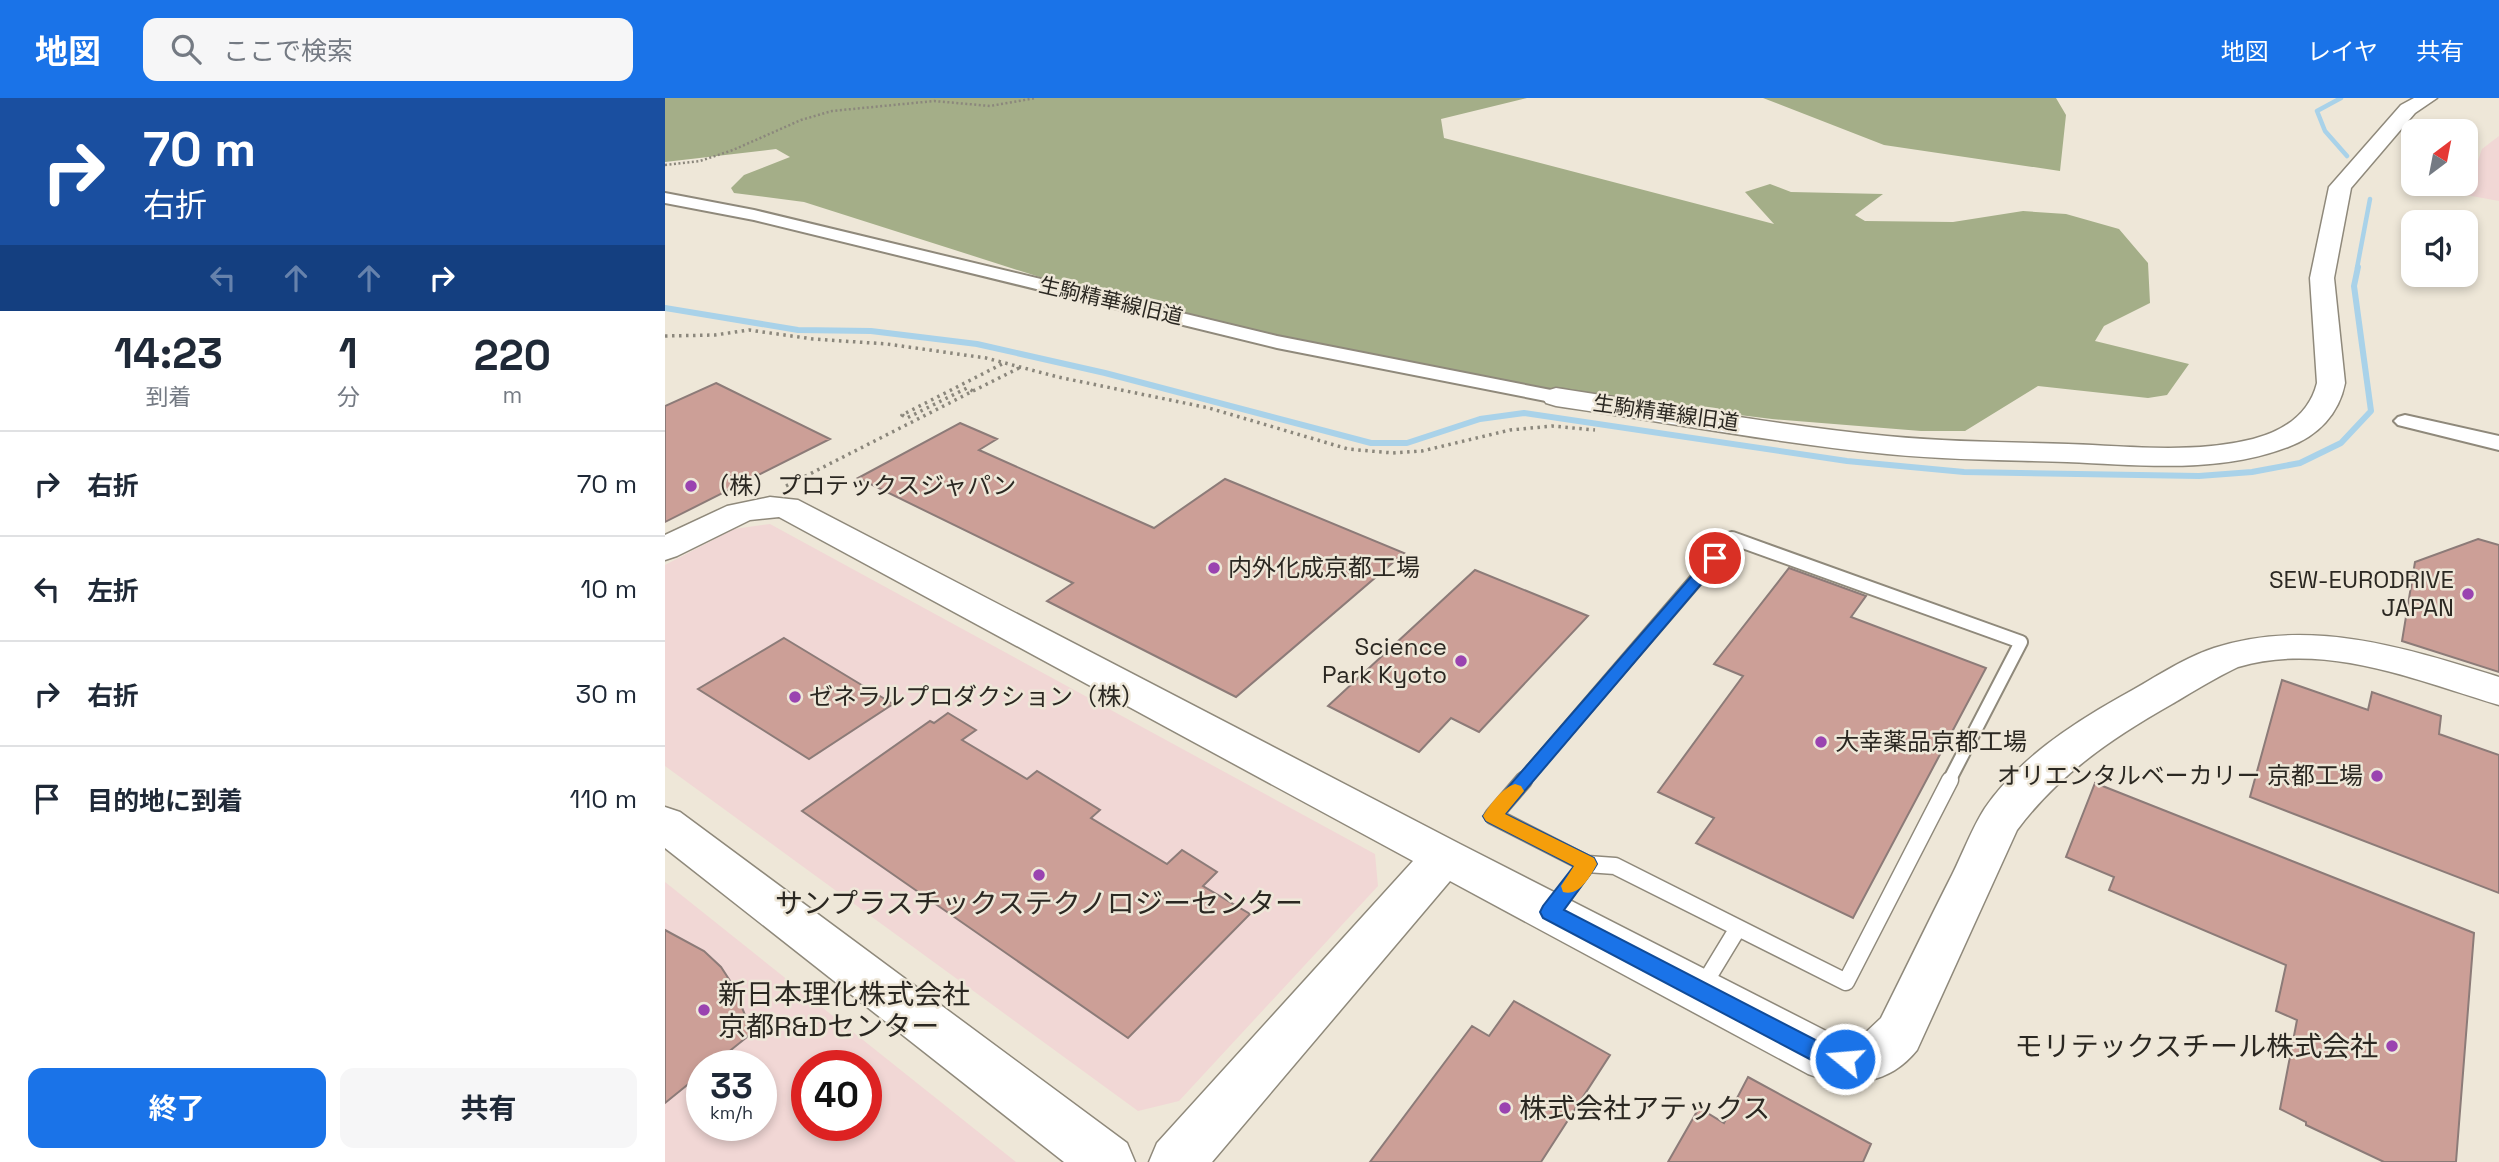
<!DOCTYPE html>
<html lang="ja">
<meta charset="utf-8">
<style>
body{margin:0;font-family:"Space Grotesk","Noto Sans JP",sans-serif;background:#f6f6f7;color:#1f2937;height:100vh;display:flex;flex-direction:column;font-size:26px;white-space:nowrap}
*{box-sizing:border-box;margin:0}
p{font-size:23px;color:#747a83}
.icon{flex:none;width:38px;height:38px;fill:none;stroke:currentColor;stroke-width:2;stroke-linecap:round;stroke-linejoin:round}
.map{position:relative;flex:1;overflow:hidden}
.sheet{display:flex;flex-direction:column;background:#fff;width:665px}
.sheet>*{flex:none}
.guide{background:#1a4fa0;color:#fff;overflow:hidden}
.needle{width:46px;rotate:32deg}
.tools{position:absolute;left:1736px;top:21px;display:grid;gap:14px}
.tools a{display:grid;place-items:center;width:77px;height:77px;border-radius:14px;background:#fff;box-shadow:0 4px 10px #0003;font-size:35px}
.speed{position:absolute;left:21px;top:952px;display:flex;gap:14px;font-size:35px;font-weight:700;text-align:center}
.speed>*{display:grid;place-content:center;width:91px;height:91px;border-radius:50%;background:#fff;box-shadow:0 4px 10px #0003;line-height:1}
.speed small{font-size:18px;font-weight:400}
.speed .limit{border:10px solid #d22;background:#fff;color:#111}
.pin{position:absolute;display:grid;place-items:center;width:60px;height:60px;color:#fff;margin:-30px;border:4px solid #fff;border-radius:50%;box-shadow:0 2px 7px #0007}
.me{position:absolute;width:77px;margin:-38px;rotate:287deg;stroke-linejoin:round;filter:drop-shadow(0 0 5px #0008)}
.turn{display:flex;align-items:center;gap:24px;height:147px;padding:0 28px;font-size:32px}
.turn .icon{width:91px;height:91px;stroke-width:2.5}
.turn b{display:block;font-size:49px;line-height:60px}
.lanes{display:flex;align-items:center;height:66px;padding:0 28px;background:#0003;justify-content:center;gap:35px;direction:ltr}
.lanes .off{opacity:.35}
.eta{display:flex;justify-content:space-evenly;align-items:center;height:119px;text-align:center}
.eta b{font-size:42px;font-weight:700;line-height:49px}
.action{display:flex;gap:14px;margin-top:auto;padding:14px 28px}
.action a{flex:1;height:80px;border-radius:14px;background:#1a73e8;color:#fff;font-size:28px;font-weight:700;line-height:80px;text-align:center}
.action a+a{background:#f6f6f7;color:#1f2937}
ul{padding:0;list-style:none}
li{display:flex;align-items:center;gap:21px;height:105px;padding:0 28px;border-top:2px solid #e0e1e3}
li div{flex:1}
li b{display:block;font-size:26px}
li em{font-style:normal}
header{display:flex;align-items:center;gap:42px;box-sizing:border-box;height:98px;padding:0 35px;background:#1a73e8;color:#fff}
header strong{font-size:33px}
nav{display:flex;gap:38px;margin-inline-start:auto;font-size:24px}
.search{width:490px;height:63px;background:#f6f6f7;display:flex;align-items:center;gap:18px;box-sizing:border-box;padding:0 24px;border-radius:14px;color:#747a83;font-size:26px}
main{display:flex;flex:1;min-height:0}
.map>svg:first-child{display:block}
.commercial{fill:#f1d7d5;fill-rule:evenodd}
.forest{fill:#a4ae88}
.lines{fill:none;stroke-linecap:round;stroke-linejoin:round}
.stream-far1{stroke:#a9d2e9;stroke-width:4.5}
.stream{stroke:#a9d2e9;stroke-width:6}
.building{fill:#cc9f97;stroke:#8c7b78;stroke-width:2}
.lane-far1-casing{stroke:#8f897b;stroke-width:16}
.lane-casing{stroke:#8f897b;stroke-width:19}
.street-casing{stroke:#8f897b;stroke-width:4}
.secondary-casing{stroke:#8f897b;stroke-width:3}
.path-far1{stroke:#8b877c;stroke-width:2.5;stroke-dasharray:2 2.5;stroke-linecap:butt}
.path{stroke:#8b877c;stroke-width:3.5;stroke-dasharray:2.5 4.5;stroke-linecap:butt}
.lane-far1{stroke:#fff;stroke-width:12}
.lane{stroke:#fff;stroke-width:16}
.street{fill:#fff;fill-rule:evenodd}
.secondary{fill:#fff;fill-rule:evenodd}
.route{fill:#1a73e8;stroke:#114b97;stroke-width:2}
.slow{fill:#f59e0b}
.poi-dot{fill:#9a43b0;stroke:#eee7d8;stroke-width:2.5}
.labels{text-anchor:middle;stroke-width:5;stroke-linejoin:round;paint-order:stroke}
.far-street-label{font-size:21px;fill:#2b2822;stroke:#eee7d8}
.poi-label{font-size:24px;fill:#2b2822;stroke:#eee7d8;text-anchor:start}
.near-poi-label{font-size:28px;fill:#2b2822;stroke:#eee7d8;text-anchor:start}
</style>
<header>
<strong>地図</strong>
<div class="search"><svg class="icon" aria-label="search" viewBox="0 0 24 24"><circle cx="10" cy="10" r="6"/><path d="M15 15l6 6"/></svg>ここで検索</div>
<nav><a>地図</a><a>レイヤ</a><a>共有</a></nav>
</header>
<main>
<section class="sheet">
<div class="guide">
<div class="turn"><svg class="icon" aria-label="right" viewBox="0 0 24 24"><path d="M7 20v-9h11M14 6l5 5-5 5"/></svg><div><b>70 m</b>右折</div></div>
<div class="lanes"><svg class="icon off" aria-label="left" viewBox="0 0 24 24"><path d="M17 20v-9H6M10 6l-5 5 5 5"/></svg><svg class="icon off" aria-label="ahead" viewBox="0 0 24 24"><path d="M12 20V5M6 11l6-6 6 6"/></svg><svg class="icon off" aria-label="ahead" viewBox="0 0 24 24"><path d="M12 20V5M6 11l6-6 6 6"/></svg><svg class="icon" aria-label="right" viewBox="0 0 24 24"><path d="M7 20v-9h11M14 6l5 5-5 5"/></svg></div>
</div>
<div class="eta">
<div><b>14:23</b><p>到着</p></div>
<div><b>1</b><p>分</p></div>
<div><b>220</b><p>m</p></div>
</div>
<ul>
<li><svg class="icon" aria-label="right" viewBox="0 0 24 24"><path d="M7 20v-9h11M14 6l5 5-5 5"/></svg><div><b>右折</b></div><em>70 m</em></li>
<li><svg class="icon" aria-label="left" viewBox="0 0 24 24"><path d="M17 20v-9H6M10 6l-5 5 5 5"/></svg><div><b>左折</b></div><em>10 m</em></li>
<li><svg class="icon" aria-label="right" viewBox="0 0 24 24"><path d="M7 20v-9h11M14 6l5 5-5 5"/></svg><div><b>右折</b></div><em>30 m</em></li>
<li><svg class="icon" aria-label="arrive" viewBox="0 0 24 24"><path d="M6 21V4h12l-3 4 3 4H6"/></svg><div><b>目的地に到着</b></div><em>110 m</em></li>
</ul>
<div class="action"><a>終了</a><a>共有</a></div>
</section>
<div class="map">
<svg width="1834" height="1064" viewBox="0 0 1834 1064">
<rect width="100%" height="100%" fill="#eee7d8"/>
<path class="commercial" d="M1834,38V103L1801,97L1817,51Z
M105,426L710,756L713,788L514,1003L473,1013L0,668V467L69,431Z
M0,784L351,1064H0ZM37,968H96V1027H37ZM142,968H201V1027H142Z"/>
<path class="forest" d="M0,0H862L776,21L779,40L1109,126L1080,94L1105,86L1126,94L1218,96L1190,117L1200,123L1288,124L1358,113L1401,116L1454,131L1483,165L1485,205L1439,228L1430,243L1524,266L1502,297L1483,300L1373,288L1300,333H1256L1107,321L919,298L475,211L139,104L69,95L66,90L79,77L125,59L111,51L0,64Z
M1098,0H1391L1401,17L1395,73L1219,47Z"/>
<g class="lines">
<path class="stream-far1" d="M1676,0L1652,13L1660,33L1682,58
M1692,170L1705,101"/>
<path class="stream" d="M0,210L133,232L206,233L312,246L440,275L706,345H742L815,321L859,315L1182,363L1299,374L1534,378L1587,374L1635,365L1676,345L1706,313L1689,188L1693,169"/>
</g>
<path class="building" d="M51,285L165,341L0,424V308Z
M295,325L332,341L314,352L489,430L560,381L739,455L571,599L382,503L408,485L193,380Z
M1813,441L1834,447V574L1737,543L1750,464Z
M1124,470L1201,498L1186,519L1321,570L1188,820L1031,745L1049,720L993,694L1078,578L1049,566Z
M810,472L923,518L814,634L786,620L754,654L663,608Z
M119,540L228,606L144,661L33,591Z
M1617,582L1703,612L1707,594L1776,618L1774,636L1834,657V795L1585,699Z
M283,615L311,632L297,642L362,681L372,673L435,712L426,720L502,766L517,752L552,774L538,788L585,816L463,940L137,713L265,623L269,625Z
M1430,685L1809,835L1791,1064H1719L1641,1027V1024L1615,1011L1632,922L1611,913L1621,867L1444,792L1449,779L1401,759Z
M0,832L39,853L56,869L69,889L87,935L46,968H37V975L0,1005Z
M849,903L945,957L876,1064H705L807,928L824,938Z
M1083,979L1206,1046L1198,1064H1003L1034,1010L1059,1025Z"/>
<g class="lines">
<defs>
<path id="lane-far1" d="M858,683L1067,440L1356,544L1284,683"/>
<path id="lane" d="M859,682L828,718L922,766
M922,766L950,768L1181,884L1285,682
M888,811L922,766
M1039,886L1073,830"/>
<path id="street" d="M0,95L89,112L612,238L891,293L898,295L901,299L898,303L891,305L612,250L89,122L0,105Z
M1740,317L1834,338V352L1733,327L1729,323L1733,319Z"/>
<path id="secondary" d="M1749,0H1772L1750,15L1686,90L1669,180L1680,285C1674,316 1653,338 1623,349C1554,376 1474,367 1402,364C1342,362 1282,362 1222,356C1111,345 1001,324 891,308L881,305L877,299L881,293L891,290C1001,307 1111,327 1222,338C1282,344 1342,344 1403,346C1462,348 1529,356 1588,341C1618,333 1644,317 1652,285L1645,180L1664,89L1736,7Z
M105,399L133,402L795,746L1167,936L1198,937L1216,920C1240,872 1263,824 1287,777C1298,755 1307,730 1320,710C1353,662 1405,627 1455,599C1485,583 1516,561 1549,550C1645,519 1741,550 1834,579V607C1751,582 1660,543 1573,569C1550,580 1529,593 1507,606C1447,640 1394,676 1352,732L1252,952C1224,987 1183,991 1143,976L785,783L547,1064H484L492,1045L748,763L114,419L85,422L12,458L0,462V437L62,408Z
M0,709L15,714L462,1045L470,1064H399L0,750Z"/>
</defs>
<use href="#lane-far1" class="lane-far1-casing"/>
<use href="#lane" class="lane-casing"/>
<use href="#street" class="street-casing"/>
<use href="#secondary" class="secondary-casing"/>
<path class="path-far1" d="M0,67L35,63L68,52L136,22L167,13L269,3L325,8L371,0"/>
<path class="path" d="M0,238L50,237L84,232L148,241L222,246L321,260L393,279L544,310L683,351L728,355L757,353L845,332L887,328L930,332
M308,293L354,270
M121,388L308,293L302,290L242,320L237,317L339,265"/>
<use href="#lane-far1" class="lane-far1"/>
<use href="#lane" class="lane"/>
<use href="#street" class="street"/>
<use href="#secondary" class="secondary"/>
</g>
<path class="route" d="M1050,456L1055,457L1057,460L1055,464L840,716L929,760L932,766L929,771L899,812L1164,949L1187,954L1191,961L1187,969L1180,972L1154,966L878,820L875,814L878,808L909,768L821,723L818,718L1045,457Z"/>
<path class="slow" d="M850,686L856,688L859,693L840,716L929,760L932,766C925,779 914,799 898,794L896,788L909,768L821,723L818,718C825,707 837,690 850,686Z"/>
<g class="poi-dot">
<circle cx="26" cy="388" r="7"/>
<circle cx="549" cy="470" r="7"/>
<circle cx="1803" cy="496" r="7"/>
<circle cx="796" cy="563" r="7"/>
<circle cx="130" cy="599" r="7"/>
<circle cx="1156" cy="644" r="7"/>
<circle cx="1712" cy="678" r="7"/>
<circle cx="374" cy="777" r="7"/>
<circle cx="39" cy="912" r="7"/>
<circle cx="1727" cy="948" r="7"/>
<circle cx="840" cy="1010" r="7"/>
</g>
<g class="labels">
<g class="far-street-label">
<text transform="translate(446 203) rotate(13)" y="7">生駒精華線旧道</text>
<text transform="translate(1001 315) rotate(8)" y="7">生駒精華線旧道</text>
</g>
<g class="poi-label">
<text x="40" y="396">（株）プロテックスジャパン</text>
<text x="563" y="478">内外化成京都工場</text>
<text x="1789" y="490" text-anchor="end">SEW-EURODRIVE<tspan x="1789" dy="28">JAPAN</tspan></text>
<text x="782" y="557" text-anchor="end">Science<tspan x="782" dy="28">Park Kyoto</tspan></text>
<text x="144" y="607">ゼネラルプロダクション（株）</text>
<text x="1170" y="652">大幸薬品京都工場</text>
<text x="1698" y="686" text-anchor="end">オリエンタルベーカリー 京都工場</text>
</g>
<g class="near-poi-label">
<text x="374" y="815" text-anchor="middle">サンプラスチックステクノロジーセンター</text>
<text x="53" y="906">新日本理化株式会社<tspan x="53" dy="32">京都R&amp;Dセンター</tspan></text>
<text x="1713" y="958" text-anchor="end">モリテックスチール株式会社</text>
<text x="854" y="1020">株式会社アテックス</text>
</g>
</g>
</svg>
<div class="tools">
<a><svg class="needle" viewBox="-14 -14 28 28"><path d="M0-13l5 13h-10z" fill="#e53935"/><path d="M0 13l5-13h-10z" fill="#747a83"/></svg></a>
<a><svg class="icon" aria-label="sound" viewBox="0 0 24 24"><path d="M4 9h4l5-4v14l-5-4H4zM17 9q2 3 0 6"/></svg></a>
</div>
<div class="speed"><div>33<small>km/h</small></div><div class="limit">40</div></div>
<div class="pin" style="left:1050px;top:460px;background:#d93025"><svg class="icon" aria-label="arrive" viewBox="0 0 24 24"><path d="M6 21V4h12l-3 4 3 4H6"/></svg></div>
<svg class="me" style="left:1180px;top:961px" viewBox="-20 -20 40 40"><circle r="17" fill="#1a73e8" stroke="#fff" stroke-width="3"/><path d="M0-11L8 9 0 5-8 9z" fill="#fff"/></svg>
</div>
</main>
